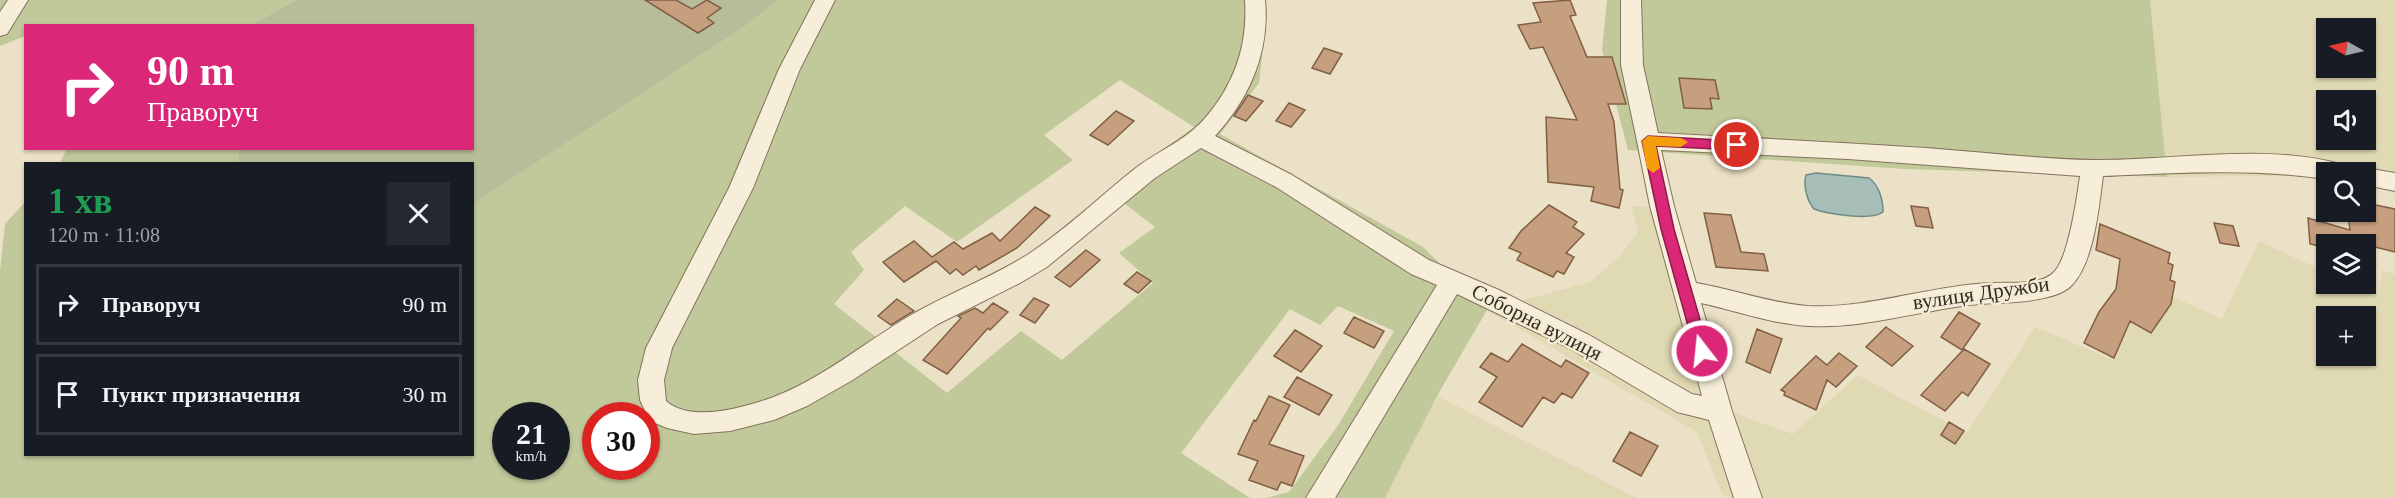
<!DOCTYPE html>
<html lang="uk">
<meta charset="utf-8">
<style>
body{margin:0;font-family:"Times New Roman",serif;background:#242831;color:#f1f3f6;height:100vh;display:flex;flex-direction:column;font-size:22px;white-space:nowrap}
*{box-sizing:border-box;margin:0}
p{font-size:20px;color:#9ea1a6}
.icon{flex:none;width:33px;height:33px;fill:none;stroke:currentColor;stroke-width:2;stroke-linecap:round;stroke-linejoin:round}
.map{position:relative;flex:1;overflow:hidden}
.sheet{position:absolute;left:24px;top:162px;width:450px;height:294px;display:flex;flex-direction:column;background:#171b24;border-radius:0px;box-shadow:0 2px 4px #0004}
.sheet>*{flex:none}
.hud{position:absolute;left:24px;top:24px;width:450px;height:126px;border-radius:0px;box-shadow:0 2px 4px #0004;background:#db2777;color:#fff;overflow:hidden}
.needle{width:39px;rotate:278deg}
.controls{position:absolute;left:2316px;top:18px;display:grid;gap:12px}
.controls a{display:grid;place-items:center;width:60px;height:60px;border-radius:0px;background:#171b24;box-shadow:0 2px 4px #0004;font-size:30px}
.speed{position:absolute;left:492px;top:402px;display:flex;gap:12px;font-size:30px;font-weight:700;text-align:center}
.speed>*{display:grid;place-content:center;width:78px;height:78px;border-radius:50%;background:#171b24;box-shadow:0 2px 4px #0004;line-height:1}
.speed small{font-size:15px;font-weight:400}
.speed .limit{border:9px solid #d22;background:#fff;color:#111}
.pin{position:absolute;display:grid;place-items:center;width:51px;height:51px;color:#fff;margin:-26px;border:3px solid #fff;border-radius:50%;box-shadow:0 2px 6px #0007}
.me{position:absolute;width:66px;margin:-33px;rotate:344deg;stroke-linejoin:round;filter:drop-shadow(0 0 4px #0008)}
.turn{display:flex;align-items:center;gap:21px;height:126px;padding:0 24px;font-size:27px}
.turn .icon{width:78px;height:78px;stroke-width:2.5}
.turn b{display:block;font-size:42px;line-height:51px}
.round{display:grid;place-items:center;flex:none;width:63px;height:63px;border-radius:0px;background:#242831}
.summary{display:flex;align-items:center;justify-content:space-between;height:102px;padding:0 24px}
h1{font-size:36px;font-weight:700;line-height:45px;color:#1e9e55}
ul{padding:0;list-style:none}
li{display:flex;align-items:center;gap:18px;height:81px;margin:0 12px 9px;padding:0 12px;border:3px solid #363941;border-radius:0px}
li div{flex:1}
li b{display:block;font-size:22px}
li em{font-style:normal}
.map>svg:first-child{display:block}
.farmland{fill:#e0dab4;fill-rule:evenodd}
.green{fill:#c1c89a;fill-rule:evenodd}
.cemetery{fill:#b8bd99}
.water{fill:#a7beb8;stroke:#6e8c86;stroke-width:1.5}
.building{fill:#c69f7e;stroke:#815f45;stroke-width:1.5}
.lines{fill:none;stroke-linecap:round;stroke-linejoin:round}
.minor-casing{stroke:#84735d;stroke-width:2}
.minor{fill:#f6eed8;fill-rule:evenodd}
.route{fill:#db2777;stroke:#8e194d;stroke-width:1.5}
.slow{fill:#f59e0b}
.labels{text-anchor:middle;stroke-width:5;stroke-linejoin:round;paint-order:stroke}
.street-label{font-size:21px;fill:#362b20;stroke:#f3ebd5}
</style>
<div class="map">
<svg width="2395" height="498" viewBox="0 0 2395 498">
<rect width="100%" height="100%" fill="#ebe1c6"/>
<path class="farmland" d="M2150,0H2395V189L2366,185V172H2326V180L2299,176L2167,177ZM2326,28H2366V68H2326ZM2326,100H2366V140H2326Z
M1632,206L1661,208L1714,406L1793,434L1858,375L1967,433L2035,327L2109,358L2147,285L2222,319L2259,241L2326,272V284H2353L2379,295L2382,270L2395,274V498H1730L1722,494L1697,432L1487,310L1590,282L1621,255L1638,232ZM2326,316H2366V356H2326Z
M1437,396L1637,498H1385Z"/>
<path class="green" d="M0,0H296L251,25L26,26L25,36L0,46Z
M779,0H1263L1266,21L1259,83L1220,134L1423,247L1487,310L1437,396L1385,498H1266L1289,492L1339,424L1394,331L1338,306L1320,325L1290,309L1181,453L1250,498H0V271L5,224L25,202L26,454H472L473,204L744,27ZM1120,80L1194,127L1107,190L1155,227L1119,253L1153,283L1062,360L1021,331L947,393L834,304L864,270L851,252L905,206L957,242L1073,160L1044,135ZM506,416H556V466H506ZM596,416H646V466H596Z
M1607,0H2150L2167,177L1905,169L1628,150L1602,50Z
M67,149H239L237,163L59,164Z"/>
<path class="cemetery" d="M296,0H779L744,27L473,204L472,164H237L239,149L472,148V26L251,25Z"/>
<path class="water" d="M1816,173L1869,178C1879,185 1883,200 1883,212C1872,221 1827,214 1814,209C1807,201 1803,185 1806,175Z"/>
<path class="building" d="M645,0H676L692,9L707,0L721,8L707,18L714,23L698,33Z
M1570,0L1576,15L1570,16L1587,57H1612L1626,104H1608L1614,122L1620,189L1623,190L1619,208L1591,201L1594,187L1548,182L1546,117L1577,120L1543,47L1530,49L1518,25L1541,22L1533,3Z
M1324,48L1342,54L1330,74L1312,68Z
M1679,78L1715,80L1719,99L1710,98L1712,109L1684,108Z
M1248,95L1263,101L1246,121L1234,116Z
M1289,103L1305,110L1291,127L1276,121Z
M1116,111L1134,121L1108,145L1090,135Z
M2366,203L2395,209V252L2367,245L2368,274H2366V244H2326V248L2310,244L2308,218L2350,230L2348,216L2366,220Z
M1549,205L1577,222L1573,227L1584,234L1566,253L1574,257L1564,274L1557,271L1553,277L1517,260L1521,253L1509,248L1521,231Z
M1911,206L1928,208L1933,228L1916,226Z
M1035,207L1050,216L1017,248L979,270L976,266L963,275L956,269L950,274L936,261L904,282L883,262L914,241L932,257L954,242L963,249L992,233L1000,241Z
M1704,213L1731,215L1741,252L1764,254L1768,271L1716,267Z
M2214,223L2233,226L2239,246L2220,243Z
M2100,224L2170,253L2168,263L2173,265L2170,280L2175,282L2171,304L2151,333L2130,321L2114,358L2084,343L2099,312L2116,289L2120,259L2096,250Z
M1086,250L1100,260L1070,287L1055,277Z
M1137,272L1151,281L1138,293L1124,284Z
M1034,298L1049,305L1035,323L1020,315Z
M897,299L914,311L891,325L878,316Z
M993,303L1008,312L990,330L988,328L947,374L923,360L961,318L958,316L975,308L983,313Z
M1959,312L1980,324L1962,350L1941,337Z
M1354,317L1384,331L1374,348L1344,333Z
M1886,327L1913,346L1892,366L1866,347Z
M1757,329L1782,339L1770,373L1746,362Z
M1295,330L1322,346L1301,372L1274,356Z
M1522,344L1561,367L1566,360L1589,373L1572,398L1562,393L1554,403L1543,397L1522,427L1479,402L1497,377L1480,367L1491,353L1508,362Z
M1964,349L1990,364L1968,396L1962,392L1945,411L1921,395Z
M1839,353L1857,366L1836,387L1827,380L1816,410L1784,395L1785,392L1781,390L1816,356L1827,365Z
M1297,377L1332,395L1319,415L1284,397Z
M1269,396L1290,405L1269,444L1304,456L1292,486L1281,482L1277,490L1249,480L1258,461L1238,454L1254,420L1256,421Z
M1949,422L1964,431L1955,444L1941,435Z
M1630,432L1658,446L1641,476L1613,461Z"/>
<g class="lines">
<defs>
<path id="minor" d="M8,0H28L7,34L0,36V12Z
M815,0H835L800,69L753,188L672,348L664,380L666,401C691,423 742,408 771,398C822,379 864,343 911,315C949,293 990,278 1027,255C1067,229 1100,196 1137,167C1160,150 1188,139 1206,117C1235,83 1248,44 1245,0H1265C1270,51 1250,98 1215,136L1292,175L1429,260L1499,290L1589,335L1692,394L1702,396L1650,206L1637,141L1621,65V0H1641L1643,65L1658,133C1747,138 1836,142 1926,148C1981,152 2038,159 2093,160C2173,161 2270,142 2347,166L2350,172H2326V179C2252,168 2178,173 2103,176C2099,207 2094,262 2072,285C2065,293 2050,297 2039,299C2014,304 1988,302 1962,306C1911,313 1860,329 1809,326C1772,324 1737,311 1701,303L1732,411L1762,498H1734L1709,420L1677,412L1571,349L1457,294L1335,498H1306L1437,285L1411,274L1276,187L1201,148L1155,178L1047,267L1020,283L938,324L851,381L807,406L774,420L730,431L694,434L667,428L655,423L648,417L640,400L638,380L646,348L729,188L779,69ZM1661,150L1848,159L2080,176C2077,197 2069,257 2054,272C2041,286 2011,282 1993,283C1930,285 1870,309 1807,306C1769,303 1733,289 1696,283L1674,206Z
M2366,168L2395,173V191L2366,185V172H2357Z"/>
</defs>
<use href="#minor" class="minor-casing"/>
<use href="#minor" class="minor"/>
</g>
<path class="route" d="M1648,136L1737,141L1743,145L1737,150L1656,146L1674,229L1709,351L1707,355H1697L1695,351L1661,229L1642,141Z"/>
<path class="slow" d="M1648,136L1681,138L1688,142L1681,147L1656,146L1660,168L1653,173L1647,168L1642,141Z"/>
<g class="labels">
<g class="street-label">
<text transform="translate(1981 293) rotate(-8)" y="7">вулиця Дружби</text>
<text transform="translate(1537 322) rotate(27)" y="7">Соборна вулиця</text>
</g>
</g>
</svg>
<div class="controls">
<a><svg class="needle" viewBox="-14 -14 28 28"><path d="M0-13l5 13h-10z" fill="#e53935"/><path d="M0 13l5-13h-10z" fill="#9ea1a6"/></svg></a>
<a><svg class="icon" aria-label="sound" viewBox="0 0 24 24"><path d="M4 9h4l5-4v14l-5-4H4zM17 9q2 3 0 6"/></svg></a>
<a><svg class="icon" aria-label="search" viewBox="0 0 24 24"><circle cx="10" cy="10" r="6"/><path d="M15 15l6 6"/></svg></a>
<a><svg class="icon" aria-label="layers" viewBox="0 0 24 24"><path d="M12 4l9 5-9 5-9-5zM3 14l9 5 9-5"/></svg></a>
<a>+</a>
</div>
<div class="speed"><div>21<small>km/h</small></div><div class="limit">30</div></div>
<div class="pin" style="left:1737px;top:145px;background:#d93025"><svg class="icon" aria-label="arrive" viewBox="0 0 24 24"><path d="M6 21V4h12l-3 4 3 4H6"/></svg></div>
<svg class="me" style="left:1702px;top:351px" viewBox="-20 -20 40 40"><circle r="17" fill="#db2777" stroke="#fff" stroke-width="3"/><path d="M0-11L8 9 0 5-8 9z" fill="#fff"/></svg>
<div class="hud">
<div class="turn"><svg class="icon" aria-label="right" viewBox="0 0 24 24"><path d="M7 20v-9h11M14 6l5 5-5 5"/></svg><div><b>90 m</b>Праворуч</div></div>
</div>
<section class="sheet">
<div class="summary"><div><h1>1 хв</h1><p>120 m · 11:08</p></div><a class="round"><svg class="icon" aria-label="close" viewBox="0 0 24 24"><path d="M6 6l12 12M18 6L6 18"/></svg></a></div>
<ul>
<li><svg class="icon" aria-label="right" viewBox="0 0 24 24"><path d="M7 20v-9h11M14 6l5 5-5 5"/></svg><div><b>Праворуч</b></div><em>90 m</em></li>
<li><svg class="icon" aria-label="arrive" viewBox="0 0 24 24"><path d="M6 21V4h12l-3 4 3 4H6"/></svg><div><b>Пункт призначення</b></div><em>30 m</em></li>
</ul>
</section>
</div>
